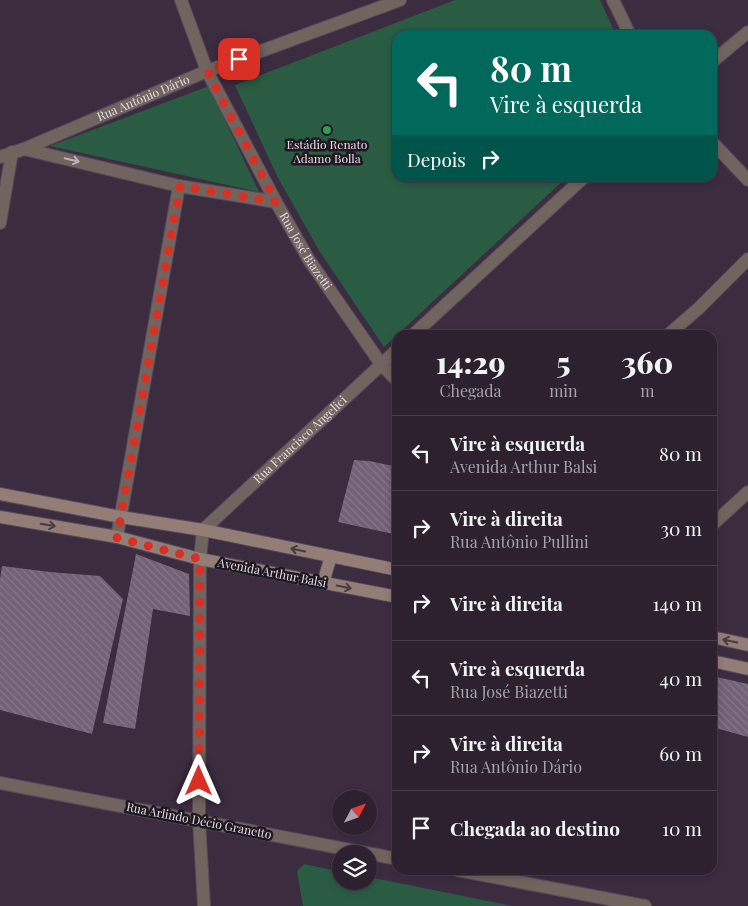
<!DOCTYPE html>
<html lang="pt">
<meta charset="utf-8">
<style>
body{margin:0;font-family:"Playfair Display",serif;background:#352938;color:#f1f3f6;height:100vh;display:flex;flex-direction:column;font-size:19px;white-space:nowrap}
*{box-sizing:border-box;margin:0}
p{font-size:16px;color:#a7a3ab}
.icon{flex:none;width:28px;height:28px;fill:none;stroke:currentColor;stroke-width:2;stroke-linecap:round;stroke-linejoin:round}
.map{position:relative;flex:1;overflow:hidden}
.drawer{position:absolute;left:392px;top:330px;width:325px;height:545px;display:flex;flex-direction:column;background:#2d2130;border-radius:15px;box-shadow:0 2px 8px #0003,0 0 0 1px #483e4c}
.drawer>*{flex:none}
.hud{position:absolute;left:392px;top:30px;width:325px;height:152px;border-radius:15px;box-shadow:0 2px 8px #0003,0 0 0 1px #483e4c;background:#00695c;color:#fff;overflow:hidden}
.needle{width:32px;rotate:49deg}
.fabs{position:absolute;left:332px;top:790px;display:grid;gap:10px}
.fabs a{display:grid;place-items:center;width:45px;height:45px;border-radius:50%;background:#2d2130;box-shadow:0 2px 8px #0003,0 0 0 1px #483e4c;font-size:25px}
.pin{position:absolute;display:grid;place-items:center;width:42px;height:42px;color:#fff;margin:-21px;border-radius:10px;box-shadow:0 2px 8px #0006}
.me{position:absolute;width:55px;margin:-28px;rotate:0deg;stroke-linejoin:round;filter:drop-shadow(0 0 4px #0008)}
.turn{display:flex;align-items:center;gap:18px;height:105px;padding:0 15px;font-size:22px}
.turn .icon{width:65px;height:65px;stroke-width:2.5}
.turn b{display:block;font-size:35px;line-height:42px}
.then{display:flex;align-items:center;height:48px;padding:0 15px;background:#0003;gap:10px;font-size:19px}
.eta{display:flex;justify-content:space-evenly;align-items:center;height:85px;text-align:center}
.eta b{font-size:30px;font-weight:800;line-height:35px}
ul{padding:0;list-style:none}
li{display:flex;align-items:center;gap:15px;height:75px;padding:0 15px;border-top:1px solid #483e4c}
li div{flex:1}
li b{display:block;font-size:19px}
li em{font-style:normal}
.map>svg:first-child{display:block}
.green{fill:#2a5c44}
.building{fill:url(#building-back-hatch)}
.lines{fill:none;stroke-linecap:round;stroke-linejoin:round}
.minor-casing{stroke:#57485b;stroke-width:14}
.tertiary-casing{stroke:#57485b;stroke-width:14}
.secondary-casing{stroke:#57485b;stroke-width:14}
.minor{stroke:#70645e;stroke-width:12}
.tertiary{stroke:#70645e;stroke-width:12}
.secondary{stroke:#927e76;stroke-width:12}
.oneway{stroke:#bcb1b8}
.oneway2{stroke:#473c3f}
.route{stroke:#d93025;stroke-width:9;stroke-dasharray:0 16.2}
.leisure-dot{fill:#2e9e5b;stroke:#1f1821;stroke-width:2}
.labels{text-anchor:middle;stroke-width:5;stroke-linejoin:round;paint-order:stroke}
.street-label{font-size:12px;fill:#e5dbe8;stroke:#1f1821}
.poi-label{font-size:12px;fill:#e5dbe8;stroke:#1f1821}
</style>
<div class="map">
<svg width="748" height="906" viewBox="0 0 748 906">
<defs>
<pattern id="building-back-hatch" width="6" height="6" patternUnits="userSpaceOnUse" patternTransform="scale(1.25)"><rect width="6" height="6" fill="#726177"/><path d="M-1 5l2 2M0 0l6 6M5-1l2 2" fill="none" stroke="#86778a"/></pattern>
</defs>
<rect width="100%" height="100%" fill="#3c2c40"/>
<path class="green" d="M455,0H600L616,35H398V178H566L384,347L320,252L277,176L235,85Z
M209,86L259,192L50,146Z
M304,864L341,872V881H369V877L513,906H303L297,871Z"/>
<path class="building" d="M354,460L369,461L398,467V535L338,522Z
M136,554L189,574L190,616L153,609L135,729L103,723Z
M2,566L50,572L100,576L123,599L92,734L0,710V579Z
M712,676L748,684V737L712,727Z"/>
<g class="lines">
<defs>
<g id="minor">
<path id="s1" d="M181,0L207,71L276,202L309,260L381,364L398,382"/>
<path d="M613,0L630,35"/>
<path d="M712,142L748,180"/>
<path d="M24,149L179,186L276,202"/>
<path id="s2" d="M0,157L24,149L207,71L400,0"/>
<path d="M0,223L12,152"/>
<path d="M668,335L699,308L748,259"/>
<path d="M712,525L748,492"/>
<path d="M117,537L179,186"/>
<path d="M199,821L398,859"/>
<path d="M457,870L645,906"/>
</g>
<g id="tertiary">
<path d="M712,62L748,32"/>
<path d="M413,335L583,178"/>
<path d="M0,783L199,821"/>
<path id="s3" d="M204,906L199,821L200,559L203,530L398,349"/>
</g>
<path id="secondary" d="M0,494L121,517L203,530L398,570
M0,517L117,537L200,559L398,597
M323,583L331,556
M712,637L748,645
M712,661L748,669"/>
</defs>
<use href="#minor" class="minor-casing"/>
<use href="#tertiary" class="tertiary-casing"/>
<use href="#secondary" class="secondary-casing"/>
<use href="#minor" class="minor"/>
<use href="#tertiary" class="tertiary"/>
<use href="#secondary" class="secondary"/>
</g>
<defs><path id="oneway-shaft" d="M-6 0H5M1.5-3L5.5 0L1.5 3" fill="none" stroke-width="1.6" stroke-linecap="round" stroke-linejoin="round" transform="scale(1.25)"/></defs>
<use class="oneway" href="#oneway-shaft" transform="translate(72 160) rotate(13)"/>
<g class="oneway2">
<use href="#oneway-shaft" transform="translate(48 525) rotate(10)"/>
<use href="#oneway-shaft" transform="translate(298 550) rotate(-168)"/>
<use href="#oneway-shaft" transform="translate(344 587) rotate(11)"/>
<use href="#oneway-shaft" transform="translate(730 641) rotate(-168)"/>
</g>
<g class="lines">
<path class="route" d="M199,781L200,559L117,538L180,186L276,202L207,71L239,59"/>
</g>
<circle class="leisure-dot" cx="327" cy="130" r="5"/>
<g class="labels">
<g class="street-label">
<text dy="4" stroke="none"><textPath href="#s2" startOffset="155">Rua Antônio Dário</textPath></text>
<text dy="4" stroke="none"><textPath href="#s1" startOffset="281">Rua José Biazetti</textPath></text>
<text dy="4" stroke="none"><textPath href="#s3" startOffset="509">Rua Francisco Angelici</textPath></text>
<text transform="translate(272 573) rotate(11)" y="4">Avenida Arthur Balsi</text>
<text transform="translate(199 821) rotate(11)" y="4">Rua Arlindo Décio Granetto</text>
</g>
<g class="poi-label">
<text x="327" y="149">Estádio Renato<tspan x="327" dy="14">Adamo Bolla</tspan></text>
</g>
</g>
</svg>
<div class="fabs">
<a><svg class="needle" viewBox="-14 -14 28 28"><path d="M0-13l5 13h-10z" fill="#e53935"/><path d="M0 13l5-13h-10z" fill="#a7a3ab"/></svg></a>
<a><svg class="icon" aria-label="layers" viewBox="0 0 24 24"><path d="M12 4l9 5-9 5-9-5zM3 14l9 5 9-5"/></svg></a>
</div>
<div class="pin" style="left:239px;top:59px;background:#d93025"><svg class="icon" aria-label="arrive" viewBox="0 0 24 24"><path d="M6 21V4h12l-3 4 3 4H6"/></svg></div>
<svg class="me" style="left:199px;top:781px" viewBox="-20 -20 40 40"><path d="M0-17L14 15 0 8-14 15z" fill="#d93025" stroke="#fff" stroke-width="4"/></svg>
<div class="hud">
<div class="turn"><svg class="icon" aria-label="left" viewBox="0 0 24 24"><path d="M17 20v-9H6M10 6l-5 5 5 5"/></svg><div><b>80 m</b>Vire à esquerda</div></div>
<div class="then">Depois<svg class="icon" aria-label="right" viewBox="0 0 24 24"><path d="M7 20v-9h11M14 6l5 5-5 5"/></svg></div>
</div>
<section class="drawer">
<div class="eta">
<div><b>14:29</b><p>Chegada</p></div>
<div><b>5</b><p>min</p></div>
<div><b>360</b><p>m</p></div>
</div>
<ul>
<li><svg class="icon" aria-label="left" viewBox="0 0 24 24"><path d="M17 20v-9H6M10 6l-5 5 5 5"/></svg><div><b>Vire à esquerda</b><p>Avenida Arthur Balsi</p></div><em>80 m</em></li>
<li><svg class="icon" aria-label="right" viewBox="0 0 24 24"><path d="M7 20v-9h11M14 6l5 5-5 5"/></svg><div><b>Vire à direita</b><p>Rua Antônio Pullini</p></div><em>30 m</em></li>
<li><svg class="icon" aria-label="right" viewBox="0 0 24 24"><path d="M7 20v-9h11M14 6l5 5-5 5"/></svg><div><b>Vire à direita</b></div><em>140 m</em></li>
<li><svg class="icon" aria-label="left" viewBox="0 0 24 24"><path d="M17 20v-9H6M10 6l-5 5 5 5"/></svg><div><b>Vire à esquerda</b><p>Rua José Biazetti</p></div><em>40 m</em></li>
<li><svg class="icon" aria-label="right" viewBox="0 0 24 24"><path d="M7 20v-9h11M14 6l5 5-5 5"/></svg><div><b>Vire à direita</b><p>Rua Antônio Dário</p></div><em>60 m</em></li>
<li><svg class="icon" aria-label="arrive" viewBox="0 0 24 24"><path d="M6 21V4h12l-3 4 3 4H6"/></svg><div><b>Chegada ao destino</b></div><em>10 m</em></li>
</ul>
</section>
</div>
